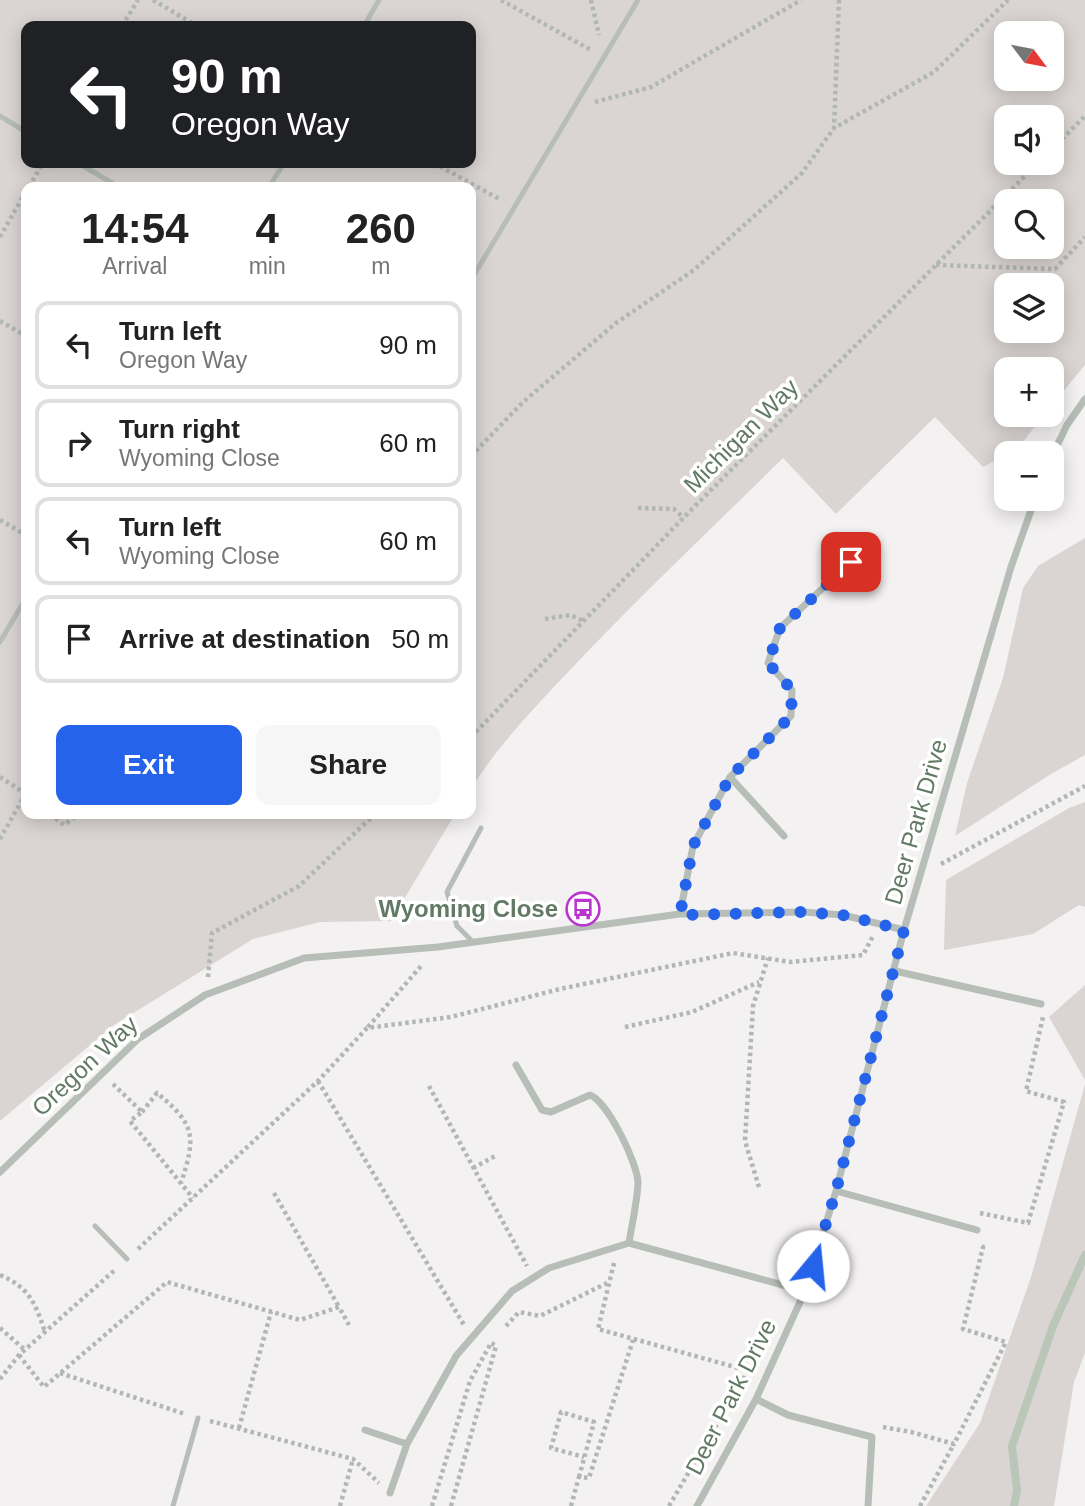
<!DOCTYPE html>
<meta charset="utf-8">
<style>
body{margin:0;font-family:Arial,sans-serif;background:#f6f6f6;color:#222;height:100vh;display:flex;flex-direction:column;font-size:26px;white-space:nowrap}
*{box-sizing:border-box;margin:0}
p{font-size:23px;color:#767676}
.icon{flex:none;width:38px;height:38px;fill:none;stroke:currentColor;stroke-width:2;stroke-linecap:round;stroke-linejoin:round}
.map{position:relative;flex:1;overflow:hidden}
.drawer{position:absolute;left:21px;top:182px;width:455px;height:637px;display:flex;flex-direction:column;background:#fff;border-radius:14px;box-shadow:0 4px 18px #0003}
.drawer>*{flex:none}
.guide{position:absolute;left:21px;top:21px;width:455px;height:147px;border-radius:14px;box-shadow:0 4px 18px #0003;background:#202124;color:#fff;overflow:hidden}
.needle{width:46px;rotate:122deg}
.fabs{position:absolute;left:994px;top:21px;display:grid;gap:14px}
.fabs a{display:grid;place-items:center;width:70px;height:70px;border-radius:14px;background:#fff;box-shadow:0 4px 18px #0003;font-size:35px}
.pin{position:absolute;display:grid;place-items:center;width:60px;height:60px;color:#fff;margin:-30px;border-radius:14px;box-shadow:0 4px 10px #0006}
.me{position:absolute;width:77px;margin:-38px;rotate:17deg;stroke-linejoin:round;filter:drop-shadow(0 0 5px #0008)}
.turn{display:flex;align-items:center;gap:24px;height:147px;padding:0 35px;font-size:32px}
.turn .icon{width:91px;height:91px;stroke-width:2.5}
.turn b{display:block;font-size:49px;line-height:60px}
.eta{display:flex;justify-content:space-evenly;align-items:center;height:119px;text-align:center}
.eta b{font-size:42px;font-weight:800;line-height:49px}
.cta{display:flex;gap:14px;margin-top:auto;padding:14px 35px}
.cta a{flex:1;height:80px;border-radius:14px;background:#2563eb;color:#fff;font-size:28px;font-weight:800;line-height:80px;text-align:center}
.cta a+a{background:#f6f6f6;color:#222}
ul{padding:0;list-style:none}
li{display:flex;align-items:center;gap:21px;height:88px;margin:0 14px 10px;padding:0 21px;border:4px solid #e0e0e0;border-radius:14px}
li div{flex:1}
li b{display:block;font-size:26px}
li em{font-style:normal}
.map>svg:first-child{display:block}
.green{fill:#dad5d2;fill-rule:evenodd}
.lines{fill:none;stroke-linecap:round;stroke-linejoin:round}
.stream{stroke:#b9c6b8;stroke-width:8}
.path{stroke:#b1b7b2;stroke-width:4.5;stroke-dasharray:3.5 3.5;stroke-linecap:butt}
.lane{stroke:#b6beb7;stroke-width:5}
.street{stroke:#b6beb7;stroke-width:7}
.route{stroke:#2563eb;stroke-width:12;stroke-dasharray:0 21.6}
.labels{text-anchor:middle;stroke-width:7;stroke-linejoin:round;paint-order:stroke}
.street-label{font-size:24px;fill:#627a64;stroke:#fff}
.poi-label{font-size:24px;font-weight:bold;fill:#627a64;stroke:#fff;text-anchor:end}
</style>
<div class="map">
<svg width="1085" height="1506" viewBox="0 0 1085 1506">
<rect width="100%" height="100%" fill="#f4f1f2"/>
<path class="green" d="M0,0H1085V365L1052,405V369H1006V415H1044L1018,448L983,467L935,417L836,514L783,458C712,528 639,597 570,670C535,707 498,745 471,789V187H26V814H455L391,921L320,922L253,939L114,1025L0,1121ZM26,26H471V163H26ZM1006,33H1052V79H1006ZM1006,117H1052V163H1006ZM1006,201H1052V247H1006ZM1006,285H1052V331H1006Z
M1085,538V755L1051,774L955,836L967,783L1003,678L1023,588L1038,566Z
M1085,802V907L1079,905L1033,934L944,950L946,880L1069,808Z
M1085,985V1080L1049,1017Z
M1085,1084V1353L1074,1382L1054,1506H926L980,1423L1031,1277Z"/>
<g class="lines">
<path class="stream" d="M1014,1506L1017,1491L1012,1446L1053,1326L1085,1255"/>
<path class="path" d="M153,0L197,26
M501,0L591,50
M591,0L599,35
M839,0L834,128L934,72L1008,0
M122,26L138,0
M595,102L651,87L801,0
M1052,149L1085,116
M434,163L501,200
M29,187L43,163
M0,237L26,191
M936,265L1055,269L1085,237
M0,321L26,336
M471,456L523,402L616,323L694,270L802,173L834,128
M638,508L674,509L684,518
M0,520L26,535
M545,619L570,615L584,621
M471,737L694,507L1038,163
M0,777L26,794
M50,814L64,825L79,814
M0,839L26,793
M941,864L1085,786
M208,977L212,933L299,886L375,814
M368,1027L422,965
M625,1027L692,1012L759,982
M318,1081L464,1325
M113,1084L142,1112L130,1121L193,1198
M429,1086L527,1266
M142,1112L157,1093C196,1125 196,1137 181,1183
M473,1168L497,1155
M759,1187L745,1141L753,1006L768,958
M274,1193L339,1307
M980,1213L1028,1223L1064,1102L1026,1091L1043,1017
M138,1249L318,1081L367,1028L451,1017L560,989L733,953L790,962L863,955L873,936
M614,1263L598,1329L753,1372
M0,1275C30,1288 35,1303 45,1332
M506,1326L519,1312L540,1316L607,1283
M0,1328L25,1350
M19,1355L44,1387L167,1282L300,1320L339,1307L349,1325
M60,1373L185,1414
M0,1379L19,1355L116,1269
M210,1421L353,1459L379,1483
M883,1427L911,1432L954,1444L1006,1342L963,1329L983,1247L980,1246
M239,1428L271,1312
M579,1477L594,1422L561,1412L551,1448L584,1457
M340,1506L353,1459
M432,1506L470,1381L491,1343
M451,1506L496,1346L491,1343
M571,1506L579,1477L589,1478L633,1340
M669,1506L748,1371
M920,1506L954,1444"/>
<path class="lane" d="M364,26L379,0
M0,116L26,132
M78,163L119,187
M269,187L284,163
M471,280L638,0
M0,642L26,598
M473,942L457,926L447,892L481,828
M95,1226L127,1259
M173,1506L198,1418"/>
<path class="street" d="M1052,456L1067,425L1085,399
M730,777L784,836
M680,914L693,846L730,777L791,716L792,690L768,663L780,628L869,545
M895,971L1041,1004
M516,1065L542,1110L551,1112L590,1095C608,1102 638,1164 638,1183C637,1203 632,1224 629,1243
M0,1172L138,1039L205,995L304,958L438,947L680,914L803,912L843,915L904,930
M836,1191L977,1230
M756,1399L788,1415L872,1437L868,1506
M365,1430L407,1444
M390,1493L407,1444L456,1356L512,1291L549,1268L629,1243L805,1291
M697,1506L756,1399L805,1291L836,1191L904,930L1011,567L1035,499"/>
</g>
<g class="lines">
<path class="route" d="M813,1266L836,1191L904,930L843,915L803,912L680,915L693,846L730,777L791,716L792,690L768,663L780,628L851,562"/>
</g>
<defs>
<symbol id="bus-ring" viewBox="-11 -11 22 22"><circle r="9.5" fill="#fff" stroke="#ba35d0" stroke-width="1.5"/><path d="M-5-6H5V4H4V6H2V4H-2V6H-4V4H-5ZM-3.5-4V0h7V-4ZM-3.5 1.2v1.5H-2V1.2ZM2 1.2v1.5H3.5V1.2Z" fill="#ba35d0"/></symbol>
</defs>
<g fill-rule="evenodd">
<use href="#bus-ring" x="564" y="890" width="38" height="38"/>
</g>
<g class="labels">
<g class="street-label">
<text transform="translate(741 436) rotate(-45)" y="8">Michigan Way</text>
<text transform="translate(916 822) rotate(-74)" y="8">Deer Park Drive</text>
<text transform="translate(85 1066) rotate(-43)" y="8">Oregon Way</text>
<text transform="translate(731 1397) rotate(-63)" y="8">Deer Park Drive</text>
</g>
<g class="poi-label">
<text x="558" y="917">Wyoming Close</text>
</g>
</g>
</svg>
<div class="fabs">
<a><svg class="needle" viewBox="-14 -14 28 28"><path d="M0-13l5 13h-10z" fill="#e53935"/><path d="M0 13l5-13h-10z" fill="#767676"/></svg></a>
<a><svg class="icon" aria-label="sound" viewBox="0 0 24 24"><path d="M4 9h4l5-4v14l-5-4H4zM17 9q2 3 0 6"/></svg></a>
<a><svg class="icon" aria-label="search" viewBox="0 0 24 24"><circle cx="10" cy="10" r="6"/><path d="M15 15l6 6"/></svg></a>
<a><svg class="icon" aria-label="layers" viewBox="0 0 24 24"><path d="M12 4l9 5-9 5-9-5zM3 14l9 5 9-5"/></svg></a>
<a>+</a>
<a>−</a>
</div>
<div class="pin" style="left:851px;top:562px;background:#d93025"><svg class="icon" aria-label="arrive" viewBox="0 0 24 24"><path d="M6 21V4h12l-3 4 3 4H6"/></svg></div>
<svg class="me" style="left:813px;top:1266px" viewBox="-20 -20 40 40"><circle r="19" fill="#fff"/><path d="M0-13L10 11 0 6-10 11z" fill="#2563eb"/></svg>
<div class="guide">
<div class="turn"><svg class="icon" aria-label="left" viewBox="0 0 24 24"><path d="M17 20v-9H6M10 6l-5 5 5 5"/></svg><div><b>90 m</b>Oregon Way</div></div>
</div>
<section class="drawer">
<div class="eta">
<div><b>14:54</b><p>Arrival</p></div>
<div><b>4</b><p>min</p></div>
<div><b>260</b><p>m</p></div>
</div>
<ul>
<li><svg class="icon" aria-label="left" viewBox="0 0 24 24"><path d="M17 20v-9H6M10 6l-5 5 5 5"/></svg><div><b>Turn left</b><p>Oregon Way</p></div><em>90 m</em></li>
<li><svg class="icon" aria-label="right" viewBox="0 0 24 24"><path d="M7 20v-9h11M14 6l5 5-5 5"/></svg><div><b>Turn right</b><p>Wyoming Close</p></div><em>60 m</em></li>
<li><svg class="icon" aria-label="left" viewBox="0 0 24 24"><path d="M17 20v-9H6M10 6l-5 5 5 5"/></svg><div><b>Turn left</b><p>Wyoming Close</p></div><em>60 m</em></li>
<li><svg class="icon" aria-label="arrive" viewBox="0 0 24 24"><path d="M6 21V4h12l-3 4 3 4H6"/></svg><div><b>Arrive at destination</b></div><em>50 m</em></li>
</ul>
<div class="cta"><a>Exit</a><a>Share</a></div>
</section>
</div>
